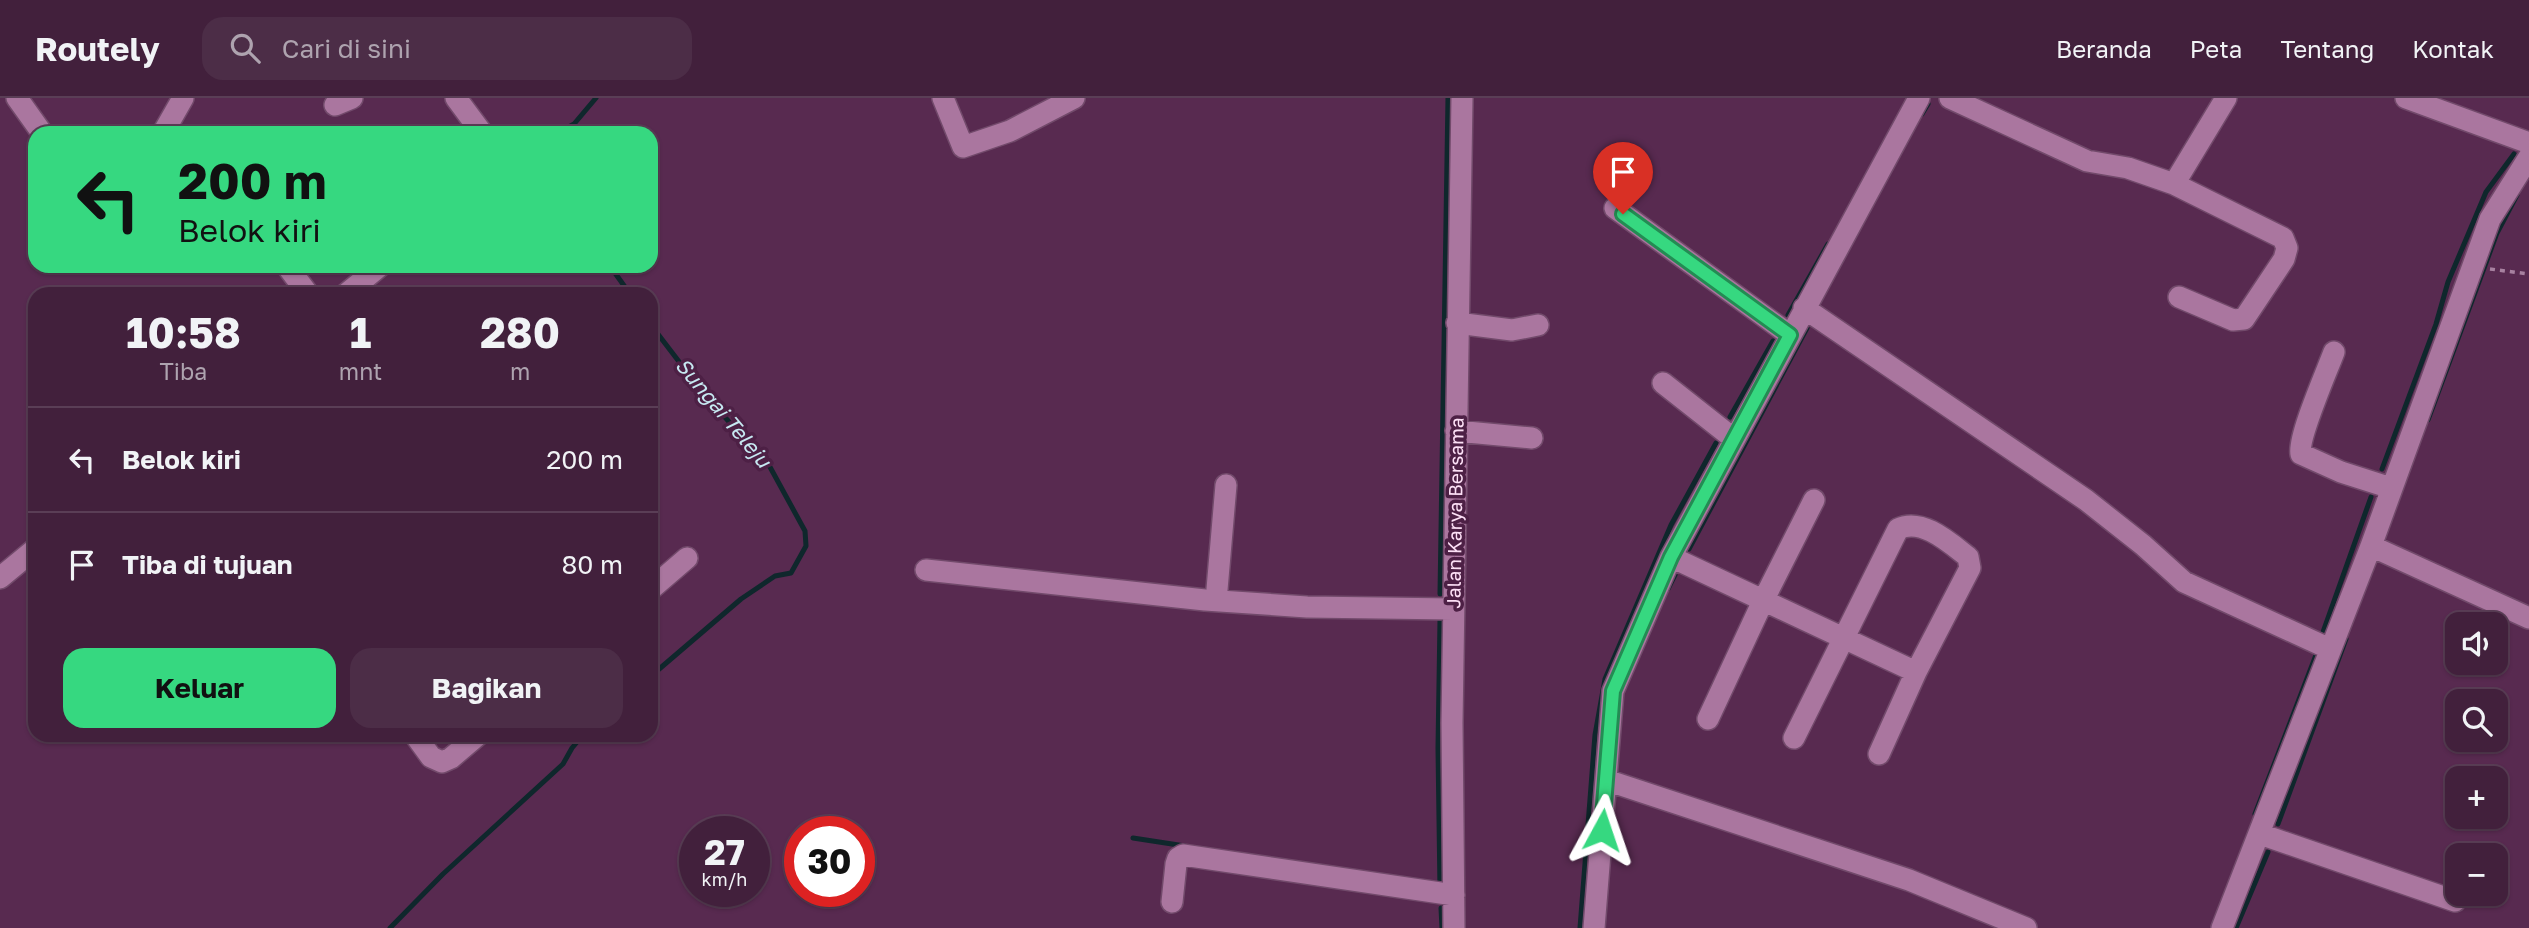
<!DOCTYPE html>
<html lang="id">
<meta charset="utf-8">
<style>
body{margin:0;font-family:"Golos Text",sans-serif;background:#4c2d47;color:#f1f3f6;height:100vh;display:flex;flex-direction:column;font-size:26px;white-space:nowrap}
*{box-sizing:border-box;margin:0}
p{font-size:23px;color:#aea3af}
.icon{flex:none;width:38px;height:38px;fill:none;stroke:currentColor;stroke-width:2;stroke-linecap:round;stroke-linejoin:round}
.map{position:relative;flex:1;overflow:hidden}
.side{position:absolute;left:28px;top:189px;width:630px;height:455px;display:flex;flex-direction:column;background:#42203c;border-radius:21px;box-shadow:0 2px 5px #0004,0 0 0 2px #5a3e56}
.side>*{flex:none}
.guide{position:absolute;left:28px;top:28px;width:630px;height:147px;border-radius:21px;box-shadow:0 2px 5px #0004,0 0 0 2px #5a3e56;background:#36d880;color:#111;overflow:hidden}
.controls{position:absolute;left:2445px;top:514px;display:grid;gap:14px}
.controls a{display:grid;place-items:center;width:63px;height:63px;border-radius:14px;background:#42203c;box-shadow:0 2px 5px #0004,0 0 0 2px #5a3e56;font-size:35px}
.speed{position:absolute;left:679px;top:718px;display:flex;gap:14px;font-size:35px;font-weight:700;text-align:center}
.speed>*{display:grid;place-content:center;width:91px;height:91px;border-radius:50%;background:#42203c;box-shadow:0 2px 5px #0004,0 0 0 2px #5a3e56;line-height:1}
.speed small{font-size:18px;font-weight:400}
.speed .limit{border:10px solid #d22;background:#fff;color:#111}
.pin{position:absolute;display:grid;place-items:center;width:60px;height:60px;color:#fff;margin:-72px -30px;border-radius:50% 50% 50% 0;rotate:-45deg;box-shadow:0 0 7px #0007}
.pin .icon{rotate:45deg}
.me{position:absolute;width:77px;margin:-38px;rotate:5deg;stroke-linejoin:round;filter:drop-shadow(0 0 5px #0008)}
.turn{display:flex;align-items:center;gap:24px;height:147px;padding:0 35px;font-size:32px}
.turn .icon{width:91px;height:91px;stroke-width:2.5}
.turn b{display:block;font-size:49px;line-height:60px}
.eta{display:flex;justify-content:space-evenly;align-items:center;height:119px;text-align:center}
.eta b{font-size:42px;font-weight:700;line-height:49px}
.primary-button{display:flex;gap:14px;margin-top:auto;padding:14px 35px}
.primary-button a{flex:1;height:80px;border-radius:21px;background:#36d880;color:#111;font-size:28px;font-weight:700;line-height:80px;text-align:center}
.primary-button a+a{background:#4c2d47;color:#f1f3f6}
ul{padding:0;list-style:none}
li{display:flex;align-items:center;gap:21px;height:105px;padding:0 35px;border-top:2px solid #5a3e56}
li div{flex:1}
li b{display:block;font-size:26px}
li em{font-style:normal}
header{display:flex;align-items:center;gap:42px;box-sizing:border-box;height:98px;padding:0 35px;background:#42203c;border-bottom:2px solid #5a3e56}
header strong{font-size:33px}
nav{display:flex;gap:38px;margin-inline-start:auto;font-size:24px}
.search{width:490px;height:63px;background:#4c2d47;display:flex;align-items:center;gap:18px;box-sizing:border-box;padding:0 24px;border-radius:21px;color:#aea3af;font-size:26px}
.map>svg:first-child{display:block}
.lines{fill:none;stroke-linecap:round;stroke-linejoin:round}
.stream{stroke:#0f272c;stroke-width:5}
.minor-casing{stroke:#724a6b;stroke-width:24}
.path{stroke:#a781a0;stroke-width:3.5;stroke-dasharray:5 5;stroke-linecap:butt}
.minor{stroke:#aa769f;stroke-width:21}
.route-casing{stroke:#238c53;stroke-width:18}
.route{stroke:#36d880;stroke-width:12}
.labels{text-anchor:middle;stroke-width:7;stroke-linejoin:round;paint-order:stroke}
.street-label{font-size:19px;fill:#fde0f6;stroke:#4d2045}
.water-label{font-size:21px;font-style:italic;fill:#c7e9f2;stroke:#4d2045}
</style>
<header>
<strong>Routely</strong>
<div class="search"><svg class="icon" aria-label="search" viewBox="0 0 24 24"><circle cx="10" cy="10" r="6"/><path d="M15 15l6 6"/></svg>Cari di sini</div>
<nav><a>Beranda</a><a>Peta</a><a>Tentang</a><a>Kontak</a></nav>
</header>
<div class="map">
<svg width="2529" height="830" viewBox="0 0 2529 830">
<rect width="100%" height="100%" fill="#582a50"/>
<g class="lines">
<path class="stream" d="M1922,16L1928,6
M558,35L574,26L596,0
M610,168L630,196
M1788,217L1828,146
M651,227L703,295L770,369L805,433L806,448L791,475L775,478L741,501L651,578
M1730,319L1773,243
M2428,322L2497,135L2517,97
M2382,371L2436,226L2448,184L2486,94L2514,56
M1689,451L1807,230
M1668,491L1675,477
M1440,496L1448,0
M2323,534L2371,399
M2255,716L2316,557
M2278,726L2346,541
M1133,740L1185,748
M1440,791L1438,650L1440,522
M1441,810L1442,830
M390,830L443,776L563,666L572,650L583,637
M1580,830L1595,637L1605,581L1671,427L1716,345
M2236,830L2268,754"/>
<defs>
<path id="minor" d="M17,0L42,35
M456,0L482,35
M943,0L963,49L1010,33L1074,0
M1950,0L2087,63L2128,70L2174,86L2283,140L2287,150L2284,161L2244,221L2233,222L2179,199
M2406,0L2529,45
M335,7L352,0
M163,35L183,0
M2174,86L2226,0
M1615,110L1790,237
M287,168L308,196
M346,196L380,168
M1804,210L2086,402L2143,447L2184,484L2330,551
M1457,225L1512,232L1538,227
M2334,254C2327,273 2297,341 2301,356L2341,374L2391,390
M1663,285L1734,341
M1456,333L1532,340
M2371,448L2529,520
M1671,459L1916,574
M926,472L1205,502L1307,509L1453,511
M0,480L35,451
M651,491L687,460
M1216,503L1226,387
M1708,621L1763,503L1814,402
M415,637L431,659L442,664L451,660L478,637
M1794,640L1898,431C1922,419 1950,445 1968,459L1970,470L1916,574L1879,656
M1606,682L1909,782L2026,830
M2260,736L2455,803
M1172,804L1176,766L1178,760L1183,757L1454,797
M1454,830L1452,625L1462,0
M1594,830L1613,593L1671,459L1919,0
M2222,830L2371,448L2490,121L2529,59"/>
</defs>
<use href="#minor" class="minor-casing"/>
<path class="path" d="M2490,171L2529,176"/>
<use href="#minor" class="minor"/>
</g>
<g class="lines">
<defs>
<path id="route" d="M1602,732L1613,593L1671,459L1790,237L1623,116"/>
</defs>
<use href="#route" class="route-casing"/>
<use href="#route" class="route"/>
</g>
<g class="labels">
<g class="street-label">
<text transform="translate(1455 415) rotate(-89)" y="7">Jalan Karya Bersama</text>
</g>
<g class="water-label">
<text transform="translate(723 315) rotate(50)" y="7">Sungai Teleju</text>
</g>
</g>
</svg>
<div class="controls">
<a><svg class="icon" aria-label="sound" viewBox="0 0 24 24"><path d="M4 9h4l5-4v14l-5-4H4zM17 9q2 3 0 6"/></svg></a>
<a><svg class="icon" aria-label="search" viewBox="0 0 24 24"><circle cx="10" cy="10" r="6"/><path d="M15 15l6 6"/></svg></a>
<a>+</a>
<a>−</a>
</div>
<div class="speed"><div>27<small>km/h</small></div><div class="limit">30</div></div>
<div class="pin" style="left:1623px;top:116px;background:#d93025"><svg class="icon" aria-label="arrive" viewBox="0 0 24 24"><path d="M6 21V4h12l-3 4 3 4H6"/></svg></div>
<svg class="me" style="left:1602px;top:732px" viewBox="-20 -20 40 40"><path d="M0-17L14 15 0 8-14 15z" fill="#36d880" stroke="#fff" stroke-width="4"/></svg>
<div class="guide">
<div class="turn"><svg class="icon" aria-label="left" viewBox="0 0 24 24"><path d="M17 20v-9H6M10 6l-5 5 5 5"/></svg><div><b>200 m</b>Belok kiri</div></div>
</div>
<section class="side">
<div class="eta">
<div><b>10:58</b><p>Tiba</p></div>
<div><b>1</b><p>mnt</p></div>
<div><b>280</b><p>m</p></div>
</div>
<ul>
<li><svg class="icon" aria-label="left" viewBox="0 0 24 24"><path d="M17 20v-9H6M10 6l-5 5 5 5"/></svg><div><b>Belok kiri</b></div><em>200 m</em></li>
<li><svg class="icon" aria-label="arrive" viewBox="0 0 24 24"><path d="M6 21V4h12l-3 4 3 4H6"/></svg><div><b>Tiba di tujuan</b></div><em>80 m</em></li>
</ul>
<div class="primary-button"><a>Keluar</a><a>Bagikan</a></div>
</section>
</div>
